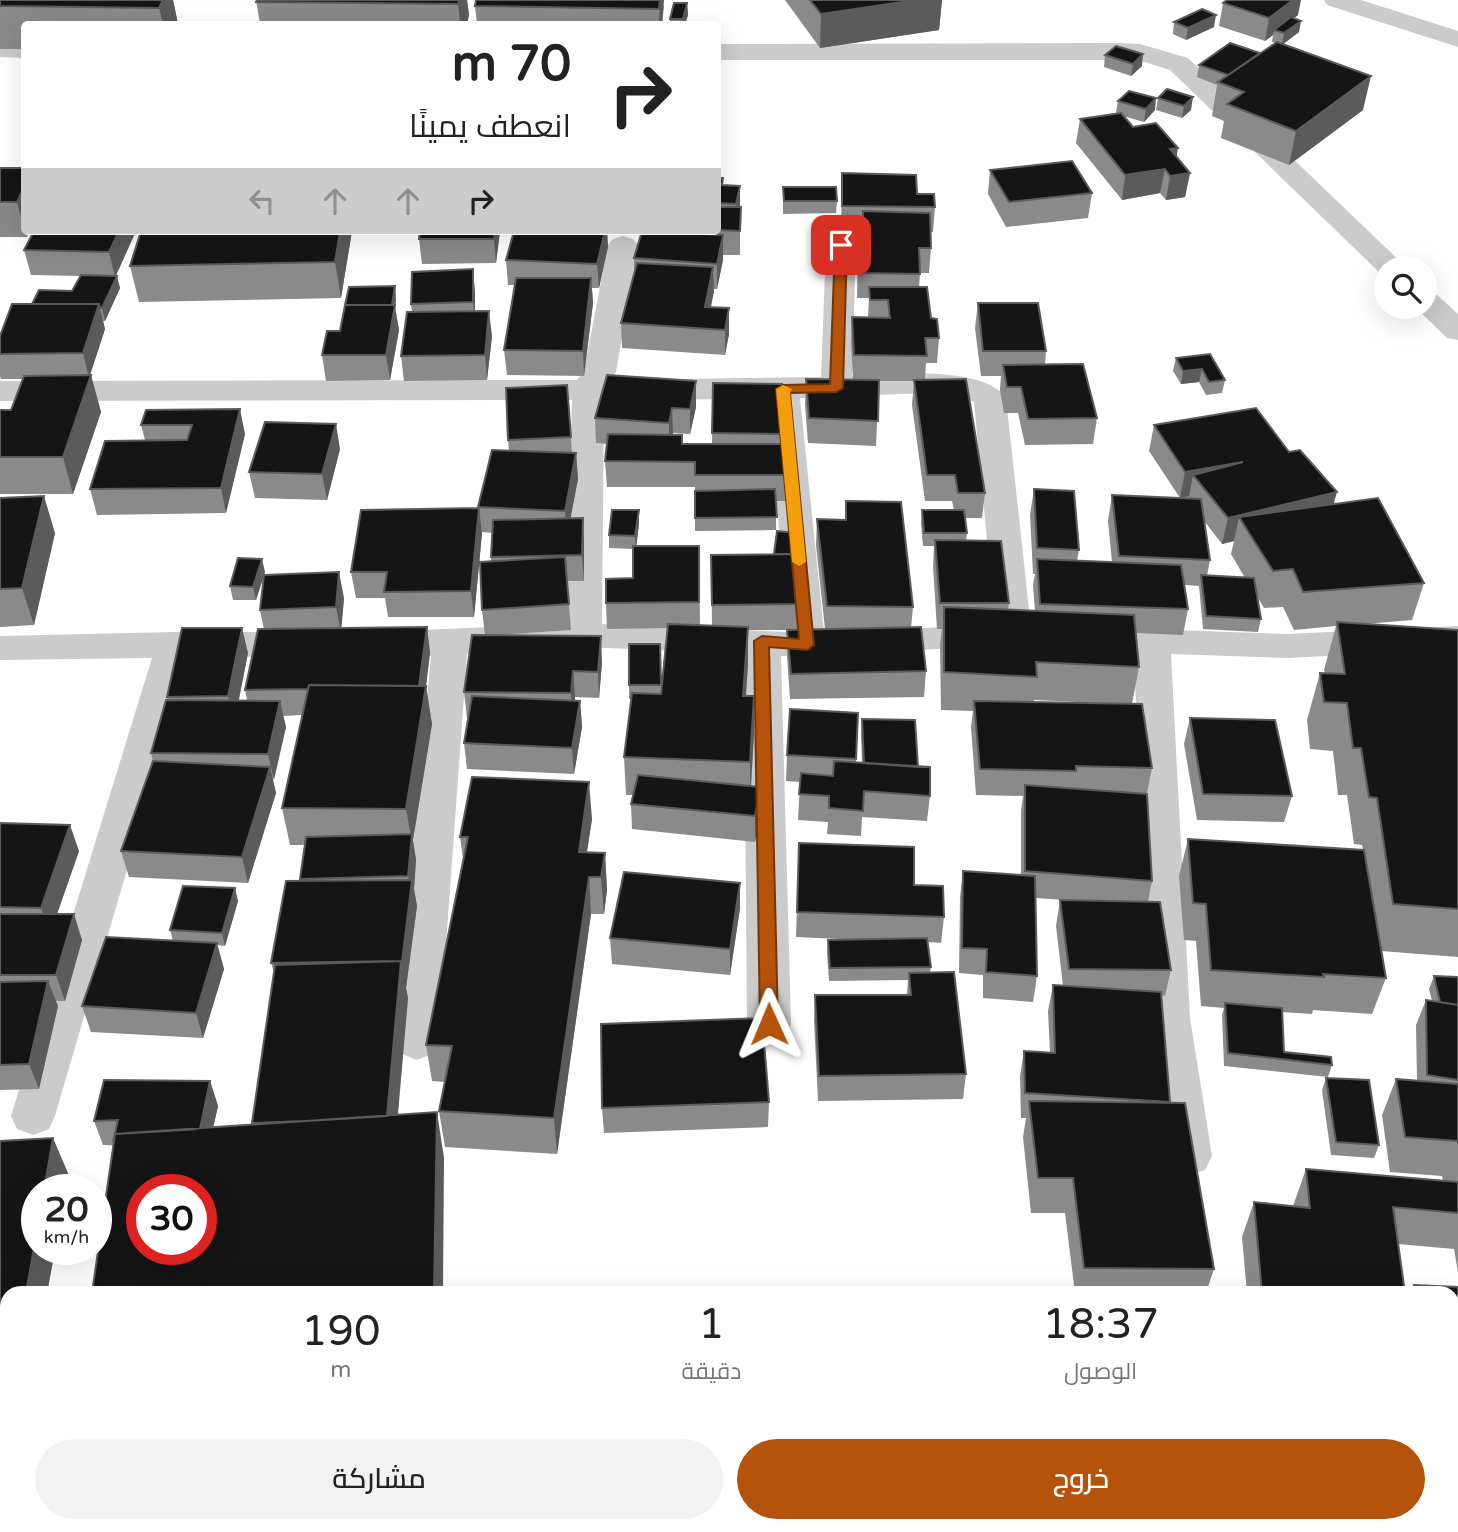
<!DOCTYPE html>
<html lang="ar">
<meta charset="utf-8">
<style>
body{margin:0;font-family:"Varela Round",Cairo,sans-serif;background:#f2f2f2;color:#222;direction:rtl;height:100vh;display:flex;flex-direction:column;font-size:26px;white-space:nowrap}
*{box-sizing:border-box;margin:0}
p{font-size:23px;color:#767676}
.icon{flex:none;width:38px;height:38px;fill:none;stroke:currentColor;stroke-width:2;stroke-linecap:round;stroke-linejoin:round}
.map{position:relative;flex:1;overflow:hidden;direction:ltr}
.panel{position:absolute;left:0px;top:1286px;width:1460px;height:247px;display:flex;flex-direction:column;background:#fff;border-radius:21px 21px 0 0;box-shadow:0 7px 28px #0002;direction:rtl}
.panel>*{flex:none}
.guide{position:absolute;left:21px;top:21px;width:700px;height:214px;border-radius:7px;box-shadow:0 7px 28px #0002;direction:rtl;background:#fff;color:#222;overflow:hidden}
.tools{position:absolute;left:1374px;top:256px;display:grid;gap:14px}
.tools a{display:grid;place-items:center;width:63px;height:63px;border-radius:50%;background:#fff;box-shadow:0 7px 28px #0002;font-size:35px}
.speed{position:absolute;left:21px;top:1174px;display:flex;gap:14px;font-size:35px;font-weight:700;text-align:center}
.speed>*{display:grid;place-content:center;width:91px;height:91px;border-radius:50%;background:#fff;box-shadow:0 7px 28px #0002;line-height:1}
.speed small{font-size:18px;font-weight:400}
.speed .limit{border:10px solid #d22;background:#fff;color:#111}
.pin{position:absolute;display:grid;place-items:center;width:60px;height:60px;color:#fff;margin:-30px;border-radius:14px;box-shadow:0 4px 10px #0006}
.me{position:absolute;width:77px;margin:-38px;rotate:359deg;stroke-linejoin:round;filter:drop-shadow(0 0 5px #0008)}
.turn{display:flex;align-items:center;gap:24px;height:147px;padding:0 35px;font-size:32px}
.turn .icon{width:91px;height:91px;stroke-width:2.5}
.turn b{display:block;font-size:49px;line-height:60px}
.lanes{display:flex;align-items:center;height:66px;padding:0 35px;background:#0003;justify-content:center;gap:35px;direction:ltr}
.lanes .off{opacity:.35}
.eta{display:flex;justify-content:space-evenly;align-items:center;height:119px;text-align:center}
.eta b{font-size:42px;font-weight:600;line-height:49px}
.button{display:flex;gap:14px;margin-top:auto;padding:14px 35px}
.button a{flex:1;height:80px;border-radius:42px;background:#b45309;color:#fff;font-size:28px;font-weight:600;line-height:80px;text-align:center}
.button a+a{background:#f2f2f2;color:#222}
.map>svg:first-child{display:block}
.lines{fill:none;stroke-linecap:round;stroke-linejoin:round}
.minor{fill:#cbcbcb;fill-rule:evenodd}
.tertiary{fill:#cbcbcb;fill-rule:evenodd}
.wall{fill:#8a8a8a;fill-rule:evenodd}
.shaded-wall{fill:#5b5b5b}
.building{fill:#151515;stroke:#5b5b5b;stroke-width:2;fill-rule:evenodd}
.route{fill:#b45309;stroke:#753606;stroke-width:2}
.slow{fill:#f59e0b}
</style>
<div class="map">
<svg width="1458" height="1532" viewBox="0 0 1458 1532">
<rect width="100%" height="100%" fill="#fff"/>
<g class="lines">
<path class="minor" d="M0,41L24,42V58L0,57Z
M1117,43L1140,44L1188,58L1407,268H1386V275L1381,274L1170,70L1138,60H718V44Z
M623,236L633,239L638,245L616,372L610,380L821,377L826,245L831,239L841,236L851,239L856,245L852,376C889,374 983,365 1006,398L1032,637L1027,646L1014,649L1004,646L781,656L791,1024L784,1036L769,1041L754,1036L747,1024L744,654L584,647L467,654L439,1042L432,1054L417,1060L402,1054L395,1042L431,656H376L363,653L358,644L363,635L376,632L566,624L572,400L0,401V381L577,380L584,371L608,245L613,239ZM927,393L956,395L974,402L995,625L824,632L800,398ZM768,399L788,632L602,624L604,400Z
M1424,290L1435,293L1458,314V340L1447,338L1414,306H1424Z
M1458,626V650L1287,658L1171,654L1190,1018L1212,1156L1205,1170L1189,1175L1173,1170L1166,1156L1148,1018L1134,653L1086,651L1073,648L1068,639L1073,630L1086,627L1287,634Z
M175,632H305L318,635L323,644L318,653L305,656L189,658L55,1116L49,1129L33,1135L17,1129L11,1116L152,658L0,660V636Z
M1215,1526H1267L1268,1532H1216Z"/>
<path class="tertiary" d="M1324,0H1361L1458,31V47L1327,5Z"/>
</g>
<path class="wall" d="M0,0H173L178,24H24V49H0Z
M204,0H467L469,15L467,24H260L256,0Z
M785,0H942L939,30L820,48Z
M687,3L688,15L685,24H670V19Z
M1223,3L1298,15L1294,18L1299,32L1283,44L1363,110L1289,165L1221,138L1224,121L1212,116L1217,85L1197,77L1199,65L1260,53L1275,43L1272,42L1273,35L1265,41L1219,26Z
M475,6H664L662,24H477Z
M1174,22L1214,27L1186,40L1173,34Z
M1105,55L1142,66L1131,76L1104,67Z
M1167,89L1191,110L1182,118L1156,110L1158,98Z
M1118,101L1155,110L1144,122L1123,116L1133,127L1176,157L1190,173L1185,197L1166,200L1160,193L1122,200L1076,143L1080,119L1116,113Z
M0,168H24V231H30L27,237H0Z
M990,170L1092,193L1088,218L1006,227L988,194Z
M842,173L917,194L935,207L933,232H931V248L929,273H920L919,287L939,338L937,363H926L925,379L985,493L982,518H965L967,533L966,541L1009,603L1008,610L1035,611L1033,585L1035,574H1033L1030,515L1034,489L1079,550L1077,561L1112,562L1108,521L1112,495L1180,498L1149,451L1154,425L1289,452L1334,504L1424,583L1412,620L1365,624L1458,630V957L1381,951L1386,978L1372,1014L1313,1010L1312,1014L1282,1012L1284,1052L1332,1065L1328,1077L1224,1066L1222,1015L1224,1008L1201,1006L1196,941L1184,940L1179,876L1188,839L1363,850L1362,845L1354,844L1347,795H1338L1333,751L1310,749L1307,720L1320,673H1325L1324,670L1336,626L1294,630L1283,607L1264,608L1258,598L1261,619L1258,632L1203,629L1199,586L1185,585L1188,609L1183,635L1136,633L1139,667L1132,704L1152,768L1147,793L1152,881L1148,901L1171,970L1165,996L1161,995L1170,1103L1214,1269L1206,1293H1075L1065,1213H1031L1023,1137L1026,1118H1021L1020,1076L1024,1051L1050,1053L1048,1011L1053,985L1063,986L1056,926L1060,900H1065L1036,898L1037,976L1033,1002L983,998V975L959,973L960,897L963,871L1021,875V811L1023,796L976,795L971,727L973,711L941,710L940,644L942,629H937L933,566L934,546H923L921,523L922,510H954L952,501H925L912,405L914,381H879L876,446L808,443L805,405L806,379L853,380L851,343L852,317H868L869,298H857L858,243H861L862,231L841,230ZM1205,522L1222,544L1234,541L1231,554L1245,578L1207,576L1210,560ZM1034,700L1122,704L1033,702Z
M718,178H723V185L740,186V255H723V260L717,289H713L711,307L729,334L725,355L622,348L621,323L634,271V258L642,231H718Z
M783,187L837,201L836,213L783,214Z
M34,231H136L116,276L120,288L105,321H103L105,329L90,375L101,412L73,494H0V410H11L23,379H1L0,376V336L32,304L72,291L80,276L31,275L24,250Z
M141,231H352L341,298L139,302L130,266Z
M420,231H500L496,263L422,264L419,239Z
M514,231H636L607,232L608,247L599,288H592L593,303L584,376L507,375L504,350L515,285H508L506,260Z
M473,269L475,294V311L492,336L487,380L404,381L401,356L412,312L411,304Z
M395,286L396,299L395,307L399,330L390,380L326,381L322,355Z
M978,303L1046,351L1045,364L1097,418L1093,444L1025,445L1018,413H1004L1000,390L1001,376H981L975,328Z
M1176,358L1225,380L1222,393L1206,395L1199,382L1181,384L1173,371Z
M696,381V407L690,434L673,433L672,435L683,444H712L713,383L782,384V444L788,475L787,501H776V530L695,531V487H607L605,461L607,444L596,443L595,418Z
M567,385L572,453H576L578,479L570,518H583L584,543V581H567L571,630L498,635L602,662L599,698L575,697V700L580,701L582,727L574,774L467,769L464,743L468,718H467L464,692L485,635L482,610L491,561L492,533L482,532L474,617H388L385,598H356L351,572L478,508V507L509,451L508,440Z
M146,410L245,434L226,513L97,515L90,489L145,440L141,425Z
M340,449L327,500L255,498L249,472Z
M0,498L55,533L34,625L0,627Z
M846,501L913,607L911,628L926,671L924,697L790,699L787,656V630H748V664L746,696L754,734L751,786L760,813L755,842L632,829L631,804L633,795H626L624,757L631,699H629V685L660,644L661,692L668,628L607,629L606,603L633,578V549L609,548V535L639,510V524L636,546H699L700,625L712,626L711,555L774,554L795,533L793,554L801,604L800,630L825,629L816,545L817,519L845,520Z
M265,572L264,575L344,598L341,628L427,627L430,653L426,686L432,724L413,840L416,860L414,889L417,906L406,988L408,998L398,1115L444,1158L103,1145L94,1121L210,1081L218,1106L213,1128L253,1125L252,1123L274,972L271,963L300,881L305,845H290L282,808L302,715L283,716L286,727L273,780L276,793L248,883L129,877L121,851L153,762L151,753L167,700V697L248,653L239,700H247L245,690L264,629L260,610L264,575L256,600H233L230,586Z
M858,713L856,763H862L861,733L862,719L918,767L930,796L927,821L862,817L861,836L827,834L828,822L798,820L800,782L786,781L787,755Z
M1190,718L1292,796L1284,822L1197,820L1184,744Z
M592,819L587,852L605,853L607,890L604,914H591L557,1154L445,1147L439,1111L445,1082L432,1081L426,1045L463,858L460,837Z
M0,823L79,851L57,914L82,940L65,1001H55L58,1006L39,1089L0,1090Z
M799,843L914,885L944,917L941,943L928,942L931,967L930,973L966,1074L963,1099L818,1101L814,1021L815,995H907L908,980L829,981L827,953L828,940H863L796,937Z
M740,883V908L730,975L612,964L610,938Z
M238,901L225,946L217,945L224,969L203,1038L91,1032L82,1006L173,941L170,930Z
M1434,976L1458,977V1272L1454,1249L1398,1244L1405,1293H1247L1242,1237L1254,1202L1293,1206L1306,1169L1443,1181L1442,1176L1390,1172L1382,1115L1396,1079L1417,1080L1416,1025L1426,1000L1432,1001L1429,989Z
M1326,1078L1379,1145L1374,1158L1331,1155L1322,1090Z
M769,1102L768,1127L604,1133L602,1108Z
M0,1141L68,1173L65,1190H37V1250H55L47,1293H7V1370L0,1371Z
M1414,1285L1458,1287V1352H1452V1293H1410Z
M1036,1526H1237L1239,1532H1037Z
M1291,1526H1452L1458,1532H1291Z"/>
<path class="shaded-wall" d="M156,0H173L178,24H163L159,8Z
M459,0H467L469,15L467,24H460L458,4Z
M660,0H664L662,24H659Z
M916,0H942L939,30L820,48L821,14Z
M1293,0H1301L1298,15L1278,31L1274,30L1273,35L1265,41L1269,18Z
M687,3L688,15L685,24H684L683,19Z
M1216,15L1214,27L1186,40L1188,28Z
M1301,21L1299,32L1282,45L1284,33Z
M1143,54L1142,66L1131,76L1133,64Z
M1371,76L1363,110L1289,165L1296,131Z
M1193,97L1191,110L1182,118L1184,106Z
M1156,98L1155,110L1144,122L1146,109Z
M1178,148L1174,172L1170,149Z
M1165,169L1160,193L1122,200L1125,175Z
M1190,173L1185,197L1166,200L1170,176Z
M740,186V210L736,229V204Z
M24,187V228L17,202Z
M119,231H136L115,277L109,252Z
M340,231H352L341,298L335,262Z
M495,231H500L496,263L494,239Z
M605,231H607L608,247L599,288L597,264Z
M723,235V260L717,289V264Z
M713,267L714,292L706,329L705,307Z
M473,269L475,294V327L473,302Z
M117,276L120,288L105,321L102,308Z
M591,278L593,303L584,376L583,351Z
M395,286L396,299L395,307L399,330L390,380L386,355Z
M99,304L105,329L89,378L83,353Z
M729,308V334L725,355V330Z
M489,311L492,336L487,380L485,355Z
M1202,369L1199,382L1181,384L1183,371Z
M91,375L101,412L73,494L63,457Z
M696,381V407L690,434V409Z
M672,408L673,433L669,449V423Z
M240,409L245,434L226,513L221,488Z
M336,424L340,449L327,500L322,474Z
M576,453L578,479L567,537L565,511Z
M1243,462L1193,475L1189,496L1180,498L1185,472Z
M1337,492L1330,517H1239L1234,541L1222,544L1228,518Z
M44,496L55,533L34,625L22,588Z
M479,508L482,534L474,617L471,591Z
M639,510V524L636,549L635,536Z
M583,518L584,543V581L582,555Z
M262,559L265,572L256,600L253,587Z
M339,572L344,598L341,633L336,607Z
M427,627L430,653L425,694L426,686L432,724L413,840L416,860L414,889L417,906L406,988L408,998L394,1155L387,1119L402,962L411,891L408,876L412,842L406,809L418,689Z
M748,627V664L743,733V696Z
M242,628L248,653L234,722L228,696Z
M601,636L602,662L599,698L598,672Z
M573,671L575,697L573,719L571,693Z
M754,696V734L750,799V762Z
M280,701L286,727L274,780L268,754Z
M580,701L582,727L574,774L572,748Z
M270,767L276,793L248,883L242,857Z
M589,782L592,819L581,889L579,852Z
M760,787V813L755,842V816Z
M70,825L79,851L50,934L41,908Z
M605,853L607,890L604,914L601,877Z
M589,877L591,914L557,1154L554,1118Z
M740,883V908L730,975V949Z
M235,888L238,901L225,946L222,933Z
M74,914L82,940L65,1001L56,975Z
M217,943L224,969L203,1038L196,1013Z
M48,981L58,1006L39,1089L29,1064Z
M210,1081L218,1106L204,1168L196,1143Z
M437,1112L444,1158L443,1293H434Z
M53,1138L68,1173L65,1190H44Z
M37,1231V1250H55L47,1293H26Z
M430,1526H440V1532H430Z"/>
<path class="building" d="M0,0H163L159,8L0,6Z
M257,0H459L458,4L256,2Z
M476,0H660L659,9L475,6Z
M810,0H916L821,14Z
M1227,0H1293L1269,18L1223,3Z
M674,3H687L683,19H670Z
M1202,9L1216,15L1188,28L1174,22Z
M1291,17L1301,21L1284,33L1274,30Z
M1277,42L1371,76L1296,131L1227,104L1244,92L1218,82Z
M1230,43L1260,53L1228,75L1199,65Z
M1116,46L1143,54L1133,64L1105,55Z
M1167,89L1193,97L1184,106L1158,98Z
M1129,91L1156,98L1146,109L1118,101Z
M1121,113L1133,127L1156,123L1178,148L1170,149L1190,173L1170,176L1165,169L1125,175L1080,119Z
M1072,161L1092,193L1009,202L990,170Z
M0,168H24V187L17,202H0Z
M842,173L916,175L917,194H934L935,207L842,206Z
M718,178H723L722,185L740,186L736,204L718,203Z
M783,187H836L837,201H784Z
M718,207H741L740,231L718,230Z
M863,211L930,213L931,248H919L920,274L858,273V243H863Z
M34,231H119L109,252L24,250Z
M141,231H340L335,262L130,266Z
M420,231H495L494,239H419Z
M514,231H605L597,264L506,260Z
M642,231L723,235L717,264L634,258Z
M637,263L713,267L705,307L729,308L725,330L621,323Z
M473,269V302L411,304L412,272Z
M81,275L117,276L102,308H100L99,304H32L39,290L72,291Z
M516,278H591L583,351L504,350Z
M395,286L392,305H345L349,287Z
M869,287H927L931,318L937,319L939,338H925L927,356L854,355L852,317L890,318L888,300H870Z
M978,303H1038L1046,351H983Z
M12,304H99L83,353L0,354V336Z
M345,305H395L386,355H322L327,331H340Z
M489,311L485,355L401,356L407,312Z
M1210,354L1225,380L1209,382L1202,369L1183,371L1176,358Z
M1083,364L1097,418L1028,419L1021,387H1007L1003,365Z
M91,375L63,457H0V410H11L24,376Z
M607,375L696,381L690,409L672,408L669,423L595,418Z
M806,379L879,380L878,421L809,418Z
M966,379L985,493H958L955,475H927L914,380Z
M713,383L782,384L783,434L712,433Z
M567,385L571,437L508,440L506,388Z
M1256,408L1289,452L1300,450L1337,492L1228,518L1193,475L1243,462L1185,472L1154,425Z
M240,409L221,488L90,489L105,441L187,440L192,425H141L146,410Z
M265,422L336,424L322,474L249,472Z
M608,434L682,435V444H787L788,475H695V462L605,461Z
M492,450L576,453L565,511L478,507Z
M775,489L777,517L695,518V491Z
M1034,489L1074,491L1079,550L1037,548Z
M1112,495L1201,499L1210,560L1119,556Z
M44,496L22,588L0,589V498Z
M1378,498L1424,583L1303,592L1293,569L1273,571L1239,517Z
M846,501L901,502L913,607L827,606L817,519L846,520Z
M479,508L471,591L384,592L387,572H351L361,510Z
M612,510H639L635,536L609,535Z
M922,510H964L967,533H924Z
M583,518L582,555L491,557L493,520Z
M777,531L795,533L792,554H774Z
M935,540L1001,541L1009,603H940Z
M633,546H699V602L606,603V579L633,578Z
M798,554L801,604L712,605L711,555Z
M565,557L569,604L482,610L480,562Z
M238,558L262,559L253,587L230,586Z
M1037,559L1181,565L1188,609L1040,604Z
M339,572L336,607L260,610L264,575Z
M1201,575L1254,578L1261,619L1206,616Z
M944,607L1134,615L1139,667L1036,662L1037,677L944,672Z
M1337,622L1458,630V909L1393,904L1377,798L1369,797L1361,748H1353L1347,703L1324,702L1320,673L1345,674Z
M668,624L748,627L743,696H754L750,762L624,757L632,693L661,694Z
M427,627L419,686L309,685L308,689L245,690L258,629Z
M921,627L926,671L791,674L787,630Z
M182,628H242L228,696L167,697Z
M472,635L601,636L598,672L573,671L571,693L464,692Z
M629,644H660L661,685H629Z
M309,685L426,686L406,809L282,808Z
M472,696L580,701L572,748L464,743Z
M166,700L280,701L268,754L151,753Z
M974,701L1142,704L1152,768L1076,766V771L980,769Z
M790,709L858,713L856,759L787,755Z
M1190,718L1275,720L1292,796L1203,794Z
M862,719L915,720L918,767L864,763Z
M153,761L270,767L242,857L121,851Z
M834,761L930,767V796L864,791L863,811L829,808V796L799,794L801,773L833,776Z
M638,775L760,787L755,816L631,804Z
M472,777L589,782L579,852L605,853L601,877H589L554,1118L439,1111L452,1046L426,1045L468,837H460Z
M1025,785L1147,794L1152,881L1025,871Z
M0,823L70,825L41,908L0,907Z
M412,834L408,876L300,879L306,837Z
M1188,839L1364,850L1386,978L1323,974L1324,977L1211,970L1206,904L1193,903Z
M799,843L914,847V885L943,886L944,917L797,912Z
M963,871L1035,876L1037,976L986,972L987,949L962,948Z
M624,872L740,883L730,949L610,938Z
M412,880L402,962L401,961L271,963L286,881Z
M183,886L235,888L222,933L170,930Z
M1060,900L1160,902L1171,970L1069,969Z
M0,914H74L56,975H0Z
M106,937L217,943L196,1013L82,1006Z
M927,938L931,967L830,968L828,940Z
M401,961L387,1116L306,1121L252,1123L275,965Z
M954,972L966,1074L819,1076L815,995H911L909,973Z
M1434,976L1458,977V1005L1440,1002Z
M48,981L29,1064L0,1065V982Z
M1053,985L1161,992L1170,1102L1025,1093L1024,1051L1055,1053Z
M1426,1000L1458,1005V1080L1427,1075Z
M1225,1003L1282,1008L1284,1052L1331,1057L1332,1065L1228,1053Z
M762,1018L769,1102L602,1108L601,1024Z
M1326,1078L1369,1080L1379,1145L1336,1142Z
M1396,1079L1458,1084V1143L1457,1141L1405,1137Z
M104,1080L210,1081L200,1129L115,1134L113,1142L118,1120L94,1121Z
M1029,1101L1185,1103L1214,1269L1084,1268L1073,1178H1038Z
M437,1112L434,1293H92L115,1134ZM142,1190H201V1250H142Z
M53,1138L44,1190H37V1231L26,1293H7V1336H0V1141Z
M1306,1169L1458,1182V1213L1393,1207L1405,1293H1262L1254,1202L1310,1208Z
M1414,1285L1458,1287V1340H1452V1293H1416Z
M1452,1400L1458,1436V1532H1309L1308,1526H1452Z
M59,1526H430V1532H58Z
M537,1526H814V1532H537Z
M1059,1526H1237L1239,1532H1061Z"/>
<path class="route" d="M841,241L847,245L843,388L836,392L790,393L814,645L807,650L769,647L778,1024L769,1031L760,1024L754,641L762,636L799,639L776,389L783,385L830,384L835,245Z"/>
<path class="slow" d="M783,385L792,389L790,392L806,562L799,566L792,562L776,389Z"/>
</svg>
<div class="tools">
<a><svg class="icon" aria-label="search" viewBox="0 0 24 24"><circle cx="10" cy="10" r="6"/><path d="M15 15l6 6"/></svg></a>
</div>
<div class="speed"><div>20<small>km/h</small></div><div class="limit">30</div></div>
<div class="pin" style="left:841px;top:245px;background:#d93025"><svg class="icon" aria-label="arrive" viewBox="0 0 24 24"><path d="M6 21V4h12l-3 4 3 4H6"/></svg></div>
<svg class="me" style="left:769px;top:1024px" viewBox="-20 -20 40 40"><path d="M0-17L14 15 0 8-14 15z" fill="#b45309" stroke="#fff" stroke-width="4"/></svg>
<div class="guide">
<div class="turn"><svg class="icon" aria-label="right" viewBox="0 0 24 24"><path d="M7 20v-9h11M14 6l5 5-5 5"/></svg><div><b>70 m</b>انعطف يمينًا</div></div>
<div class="lanes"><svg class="icon off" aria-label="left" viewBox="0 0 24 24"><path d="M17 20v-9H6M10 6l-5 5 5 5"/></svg><svg class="icon off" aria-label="ahead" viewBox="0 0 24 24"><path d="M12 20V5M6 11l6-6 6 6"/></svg><svg class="icon off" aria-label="ahead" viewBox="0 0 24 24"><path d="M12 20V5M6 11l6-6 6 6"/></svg><svg class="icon" aria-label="right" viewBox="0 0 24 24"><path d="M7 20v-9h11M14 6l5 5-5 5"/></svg></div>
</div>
<section class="panel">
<div class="eta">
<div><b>18:37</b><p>الوصول</p></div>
<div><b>1</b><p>دقيقة</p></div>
<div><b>190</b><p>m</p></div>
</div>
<div class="button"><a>خروج</a><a>مشاركة</a></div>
</section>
</div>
